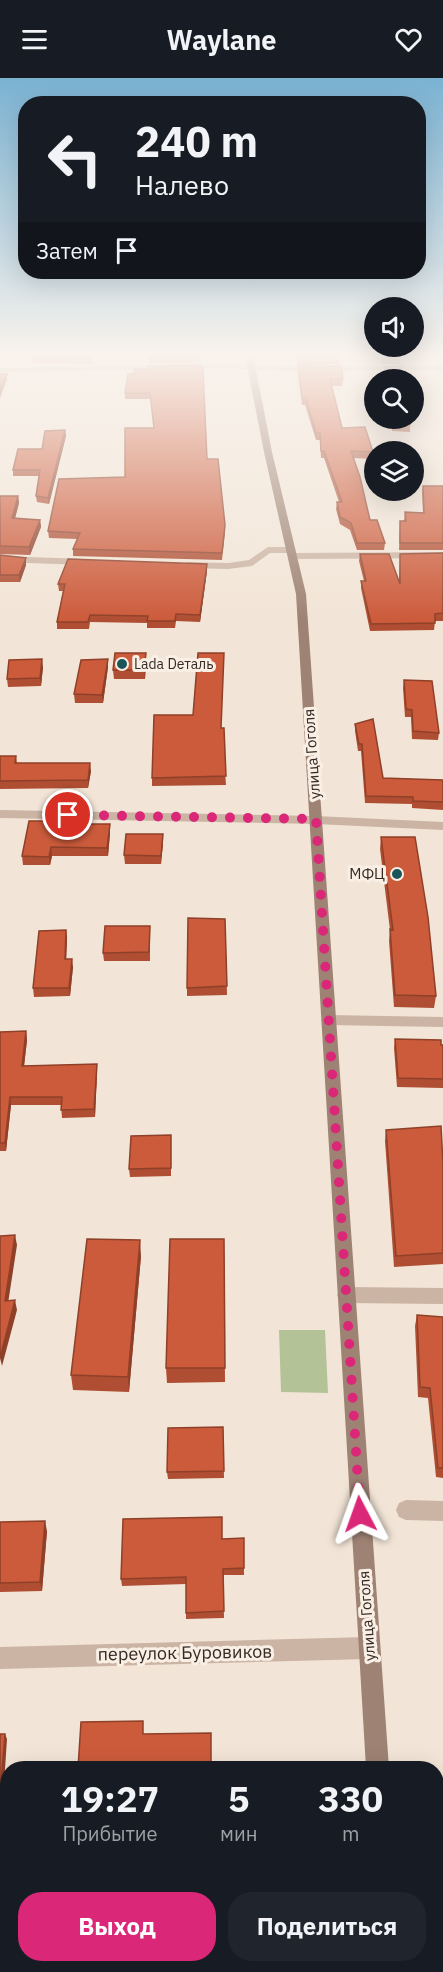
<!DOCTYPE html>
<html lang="ru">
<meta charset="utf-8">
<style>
body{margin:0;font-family:"IBM Plex Sans",sans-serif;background:#20242c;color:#f1f3f6;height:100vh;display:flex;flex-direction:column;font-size:22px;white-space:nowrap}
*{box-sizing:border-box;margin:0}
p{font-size:20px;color:#9ea1a6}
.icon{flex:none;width:33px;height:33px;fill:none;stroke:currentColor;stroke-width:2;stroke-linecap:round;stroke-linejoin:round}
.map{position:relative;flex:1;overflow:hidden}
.panel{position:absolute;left:0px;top:1683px;width:444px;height:212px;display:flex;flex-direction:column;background:#171b24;border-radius:24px 24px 0 0;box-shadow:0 6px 24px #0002}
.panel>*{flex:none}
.guide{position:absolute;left:18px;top:18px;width:408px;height:183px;border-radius:24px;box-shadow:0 6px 24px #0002;background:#171b24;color:#f1f3f6;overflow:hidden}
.buttons{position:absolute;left:364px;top:219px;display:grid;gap:12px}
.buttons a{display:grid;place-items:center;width:60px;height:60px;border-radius:50%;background:#171b24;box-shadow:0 6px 24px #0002;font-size:30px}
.pin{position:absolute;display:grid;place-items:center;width:51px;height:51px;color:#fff;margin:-26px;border:3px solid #fff;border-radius:50%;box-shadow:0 2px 6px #0007}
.me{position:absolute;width:66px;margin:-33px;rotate:356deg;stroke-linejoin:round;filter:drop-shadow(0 0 4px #0008)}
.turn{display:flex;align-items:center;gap:21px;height:126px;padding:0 18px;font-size:27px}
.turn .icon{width:78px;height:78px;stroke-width:2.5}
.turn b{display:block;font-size:42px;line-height:51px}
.then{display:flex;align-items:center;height:57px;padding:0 18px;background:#0003;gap:12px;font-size:22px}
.eta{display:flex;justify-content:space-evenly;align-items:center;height:102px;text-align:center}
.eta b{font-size:36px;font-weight:800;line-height:42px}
.button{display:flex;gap:12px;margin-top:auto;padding:12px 18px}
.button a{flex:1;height:69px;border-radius:24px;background:#db2777;color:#fff;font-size:24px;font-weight:800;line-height:69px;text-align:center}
.button a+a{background:#20242c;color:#f1f3f6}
header{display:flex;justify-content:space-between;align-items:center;height:78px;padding:0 18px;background:#171b24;font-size:27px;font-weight:800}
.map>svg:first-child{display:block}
.green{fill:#b4c297}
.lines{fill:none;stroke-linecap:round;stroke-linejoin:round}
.minor{fill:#cbb4a3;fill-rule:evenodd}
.secondary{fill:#9e8374;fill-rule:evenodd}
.wall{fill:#af4e33}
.shaded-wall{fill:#8f4029}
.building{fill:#cc5b3b;stroke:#8f4029;stroke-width:1.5}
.route{stroke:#db2777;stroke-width:10;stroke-dasharray:0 18}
.poi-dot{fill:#195659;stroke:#faefe4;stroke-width:2}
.labels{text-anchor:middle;stroke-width:6;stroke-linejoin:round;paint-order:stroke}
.far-poi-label{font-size:14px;fill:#352a25;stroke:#faefe4;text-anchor:start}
.street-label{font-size:15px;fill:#352a25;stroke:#faefe4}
.poi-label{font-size:15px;fill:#352a25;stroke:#faefe4;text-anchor:end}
.near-street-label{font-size:18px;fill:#352a25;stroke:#faefe4}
</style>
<header><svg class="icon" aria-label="menu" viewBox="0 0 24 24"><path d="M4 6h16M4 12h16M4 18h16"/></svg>Waylane<svg class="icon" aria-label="heart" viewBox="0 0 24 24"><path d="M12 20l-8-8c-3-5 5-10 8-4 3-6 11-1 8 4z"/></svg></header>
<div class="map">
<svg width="443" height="1894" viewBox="0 0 443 1894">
<rect width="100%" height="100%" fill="#f2e5d7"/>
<path class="green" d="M279,1252H325L328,1315L281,1314Z"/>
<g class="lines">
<path class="minor" d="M224,286L288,289L443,288V292L288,293L224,290L0,294V290Z
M268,469H291L296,472L291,475H270L252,488L228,491L188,490L183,487L188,484L228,485L249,482Z
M443,474V480L293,481L288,478L293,475Z
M0,478L86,481L91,484L86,487L0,484Z
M0,732L316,738L443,744V752L316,746L0,740Z
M328,937L443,939V949L328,947L321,942Z
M346,1209L443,1210V1226L346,1225L340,1223L337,1217L340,1211Z
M406,1422L443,1423V1443L406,1442L399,1439L396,1432L399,1425Z
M369,1559L377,1562L380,1570L377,1578L369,1581L0,1591V1569Z
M436,1701H443V1725H436Z"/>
<path class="secondary" d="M245,277H253L272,374L306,516L389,1690H366L296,516L264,374Z
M378,1887H404L405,1894H379Z"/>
</g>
<path class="wall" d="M93,277L92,286L32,285L31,281Z
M149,277H200V284L149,285Z
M296,277H339V286L297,287Z
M380,277H399L400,286H382Z
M298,288L343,301L342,308H332L342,350L373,374L372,381L354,380L370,442L385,465L384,472H357L350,452L340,446L336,431L337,424H339L324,380H321L320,362H316L305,327H302L298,295Z
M134,296L207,381L225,454L222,482L73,478V471L77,461L49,460L48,453L125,399L154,350L151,321H125V315Z
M390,340H409L410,347V354L392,353Z
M65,352L66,358L49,426L37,424L36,418L39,398H13V392L42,371Z
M414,382L421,400L420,407H414Z
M423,408H443V472H399L400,443H404L405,434L423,435L422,414Z
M0,418H18L19,425L15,440L40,442L41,449L30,477L0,476Z
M443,475V543H435L434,552L370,553L361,510V503H364L359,483L360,476L399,504L400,476Z
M0,477L26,487L20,504H0Z
M207,486V493L200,544L176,543L175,550H147V545L90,544L89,551H57V544L63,513H59L58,506Z
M146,584L145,601H114L113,592Z
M43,589L41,608L8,609L7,601Z
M108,589L103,625H75L74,616Z
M404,602L439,655L438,662L412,661L411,639H405L403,610Z
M355,646L383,700L443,702V732L412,730V726L365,725L361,673H358L355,653Z
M222,650L226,707L152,708V700Z
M0,678H16L17,685L91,693L88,710L0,711Z
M55,743L56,746L110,755L108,778H52L50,787H23L22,778Z
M381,759L436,918L434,930L394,929L389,863L390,852L380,771Z
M163,764L161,786H125L124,777Z
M225,841L227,917L187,918V910Z
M150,848V883H104L103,875Z
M66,852L67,860L66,881L73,889L70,918L34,919L33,910Z
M26,953L27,962L24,988L97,986V995L95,1039L62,1040L61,1027H11L6,1073H0V954Z
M395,961L443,967V1010L397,1009L394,970Z
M386,1052L443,1086V1186L394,1189L385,1063Z
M171,1057V1098L130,1099L129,1091Z
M224,1161L225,1304L167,1305L166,1290Z
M141,1178L129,1314L73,1312L71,1297Z
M417,1237L443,1239V1400L436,1399L428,1320L418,1319L415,1248Z
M223,1349L224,1400L168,1401L167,1394Z
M0,1444L47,1453L42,1513L0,1514Z
M222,1461L244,1490V1497H223L224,1540L186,1541V1506L122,1508L121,1501Z"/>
<path class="shaded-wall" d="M7,296V301L0,320V313Z
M65,352L66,358L49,426L48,420Z
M18,418L19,425L13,448L12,440Z
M40,442L41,449L30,477L29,469Z
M26,480V487L20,504L19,497Z
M207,486V493L200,544V537Z
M146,575V584L145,601L144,592Z
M42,581L43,589L41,608L40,600Z
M108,581V589L103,625L102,617Z
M90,685L91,693L88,710V702Z
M110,746V755L108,778L107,770Z
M163,756V764L161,786V778Z
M51,769L52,778L50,787L49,779Z
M66,852L67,860L66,889L65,881Z
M72,881L73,889L70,918L69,910Z
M26,953L27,962L23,997L22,988Z
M97,986V995L95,1039L94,1031Z
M10,1019L11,1027L6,1073L5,1065Z
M15,1157L17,1167L7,1232L5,1223Z
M140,1162L141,1178L129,1314L128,1299Z
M15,1222L17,1232L2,1288L0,1280Z
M45,1443L47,1453L42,1513L40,1504Z
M5,1656L7,1661L3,1722L0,1717Z"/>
<path class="building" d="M32,277H92V281H31Z
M149,277H200V279L149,280Z
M297,277H339V279H297Z
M381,277H399L400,282H382Z
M201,287L203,291L207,381H218L225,447L222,475L73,471L80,455L48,453L59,401L125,399V350H154L150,315H125L128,296H134V291H147L148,288Z
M298,288H341L343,301H330L342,350L365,349L373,374L351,373L360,399L370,442H377L385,465H357L351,445L340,439L337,424H342L324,373H321L320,355H316L306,320H302Z
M402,288L404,302H386L384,289Z
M0,296H7L0,313Z
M391,340H409L410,347H392Z
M65,352L48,420L36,418L40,392H13L18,371H42L45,353Z
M414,382H420L421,400L414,399Z
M423,408H443V465H400V443H406L405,434L424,435Z
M0,418H18L12,440L40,442L29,469L0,468Z
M443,475V535L435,536V545L371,546L361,503H366L360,476H389L400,506V476Z
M0,477L26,480L19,497H0Z
M68,481L207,486L200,537L176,536L175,543H147L148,538L90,537L88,544H57L65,506H58Z
M115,575H146L144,592H113Z
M198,575H224L221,650H224L226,698L152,700L154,637H193Z
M42,581L40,600L7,601L9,582Z
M108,581L102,617L74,616L81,582Z
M404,602L432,603L439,655L413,653L412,632L406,631Z
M373,641L383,700L443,702V724L413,723V719L366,718L362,666H359L355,646Z
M0,678H16L15,685H90L88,702L0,703Z
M29,743H55V746H110L107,770L51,769L49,779L22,778Z
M126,756H163L161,778L124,777Z
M381,759H415L428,839L436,918L395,917L390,851L393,852Z
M188,840L225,841L227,908L187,910Z
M105,848H150L149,874L103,875Z
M66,852L65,881H72L69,910H33L39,853Z
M26,953L22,988L97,986L94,1031L61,1032L62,1019H10L5,1065H0V954Z
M395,961L441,962V967H443V1001L398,1000Z
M441,1048L443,1086V1175L396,1178L386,1052Z
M171,1057V1090L129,1091L131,1058Z
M15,1157L5,1223L15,1222L0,1280V1158Z
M87,1161L140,1162L128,1299L71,1297Z
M170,1161H224L225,1290H166Z
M417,1237L443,1239V1390H438L430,1310L420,1309Z
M223,1349L224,1393L167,1394L168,1350Z
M222,1439V1461L244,1460V1490L223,1491L224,1533L186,1535V1499L121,1501L123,1441Z
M45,1443L40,1504L0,1505V1444Z
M143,1643V1656L211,1655V1690H78L81,1644Z
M0,1656H5L0,1717Z
M141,1887H218L217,1894H141Z"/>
<linearGradient id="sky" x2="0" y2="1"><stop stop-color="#7ab2d2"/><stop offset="0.51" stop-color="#f9f3ed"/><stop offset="1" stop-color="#f9f3ed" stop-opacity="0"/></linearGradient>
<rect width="443" height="542" fill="url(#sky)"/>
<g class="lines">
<path class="route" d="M68,737L316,741L360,1436"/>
</g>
<g class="poi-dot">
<circle cx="122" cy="586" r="6"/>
<circle cx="397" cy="796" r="6"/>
</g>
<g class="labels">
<g class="far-poi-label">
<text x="134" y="591">Lada Dеталь</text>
</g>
<g class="street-label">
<text transform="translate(312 676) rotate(-94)" y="5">улица Гоголя</text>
<text transform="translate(367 1538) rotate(-94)" y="5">улица Гоголя</text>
</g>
<g class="poi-label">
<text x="385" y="801">МФЦ</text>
</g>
<g class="near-street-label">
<text transform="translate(185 1575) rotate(-1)" y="6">переулок Буровиков</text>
</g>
</g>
</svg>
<div class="buttons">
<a><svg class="icon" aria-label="sound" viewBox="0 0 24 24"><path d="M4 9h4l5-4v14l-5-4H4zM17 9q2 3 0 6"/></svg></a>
<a><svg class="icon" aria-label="search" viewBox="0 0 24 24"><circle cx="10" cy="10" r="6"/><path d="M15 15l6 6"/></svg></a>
<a><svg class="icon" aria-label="layers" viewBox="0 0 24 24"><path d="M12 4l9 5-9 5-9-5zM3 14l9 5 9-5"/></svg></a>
</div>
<div class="pin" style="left:68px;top:737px;background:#d93025"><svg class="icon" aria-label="arrive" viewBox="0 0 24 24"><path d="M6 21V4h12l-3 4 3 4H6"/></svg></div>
<svg class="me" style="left:360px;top:1436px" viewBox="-20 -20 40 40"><path d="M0-17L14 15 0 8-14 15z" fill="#db2777" stroke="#fff" stroke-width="4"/></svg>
<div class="guide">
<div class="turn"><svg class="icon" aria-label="left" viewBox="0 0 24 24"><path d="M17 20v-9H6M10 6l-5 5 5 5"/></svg><div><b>240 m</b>Налево</div></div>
<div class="then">Затем<svg class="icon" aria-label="arrive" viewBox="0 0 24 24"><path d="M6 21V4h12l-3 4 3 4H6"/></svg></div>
</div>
<section class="panel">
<div class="eta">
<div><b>19:27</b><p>Прибытие</p></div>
<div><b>5</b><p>мин</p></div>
<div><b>330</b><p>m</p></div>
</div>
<div class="button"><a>Выход</a><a>Поделиться</a></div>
</section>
</div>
